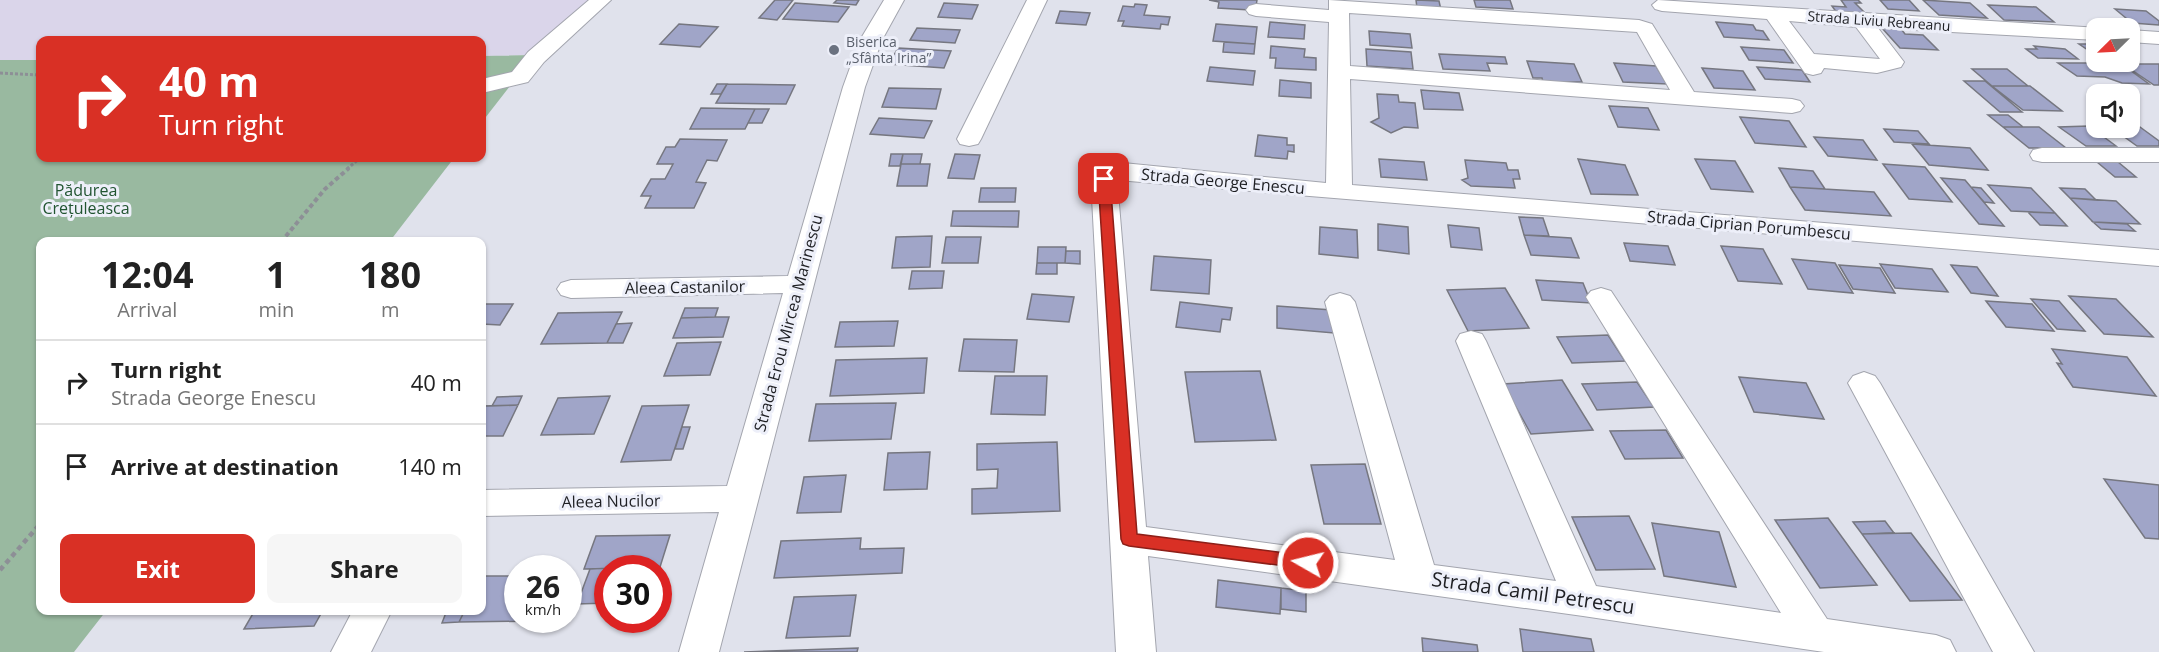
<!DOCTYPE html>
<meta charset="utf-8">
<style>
body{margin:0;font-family:"Open Sans",sans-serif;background:#f6f6f6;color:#222;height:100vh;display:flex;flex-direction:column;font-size:22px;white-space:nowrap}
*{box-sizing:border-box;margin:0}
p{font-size:20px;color:#767676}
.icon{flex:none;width:33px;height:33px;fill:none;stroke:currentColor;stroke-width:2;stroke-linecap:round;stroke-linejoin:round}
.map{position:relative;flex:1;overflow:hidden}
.details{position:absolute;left:36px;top:237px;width:450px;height:378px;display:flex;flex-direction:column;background:#fff;border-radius:12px;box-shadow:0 2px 4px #0004}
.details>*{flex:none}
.banner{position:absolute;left:36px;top:36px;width:450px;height:126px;border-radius:12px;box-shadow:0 2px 4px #0004;background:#d93025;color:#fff;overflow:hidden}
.needle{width:39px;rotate:246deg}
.controls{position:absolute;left:2086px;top:18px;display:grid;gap:12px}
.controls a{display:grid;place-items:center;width:54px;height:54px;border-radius:12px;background:#fff;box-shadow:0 2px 4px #0004;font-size:30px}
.speed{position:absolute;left:504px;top:555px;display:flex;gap:12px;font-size:30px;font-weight:700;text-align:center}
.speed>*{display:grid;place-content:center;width:78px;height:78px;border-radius:50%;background:#fff;box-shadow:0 2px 4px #0004;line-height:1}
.speed small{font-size:15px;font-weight:400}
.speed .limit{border:9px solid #d22;background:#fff;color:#111}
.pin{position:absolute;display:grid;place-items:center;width:51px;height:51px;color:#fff;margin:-26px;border-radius:12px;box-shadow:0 3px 9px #0006}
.me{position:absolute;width:66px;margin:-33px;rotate:278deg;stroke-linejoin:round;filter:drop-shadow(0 0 4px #0008)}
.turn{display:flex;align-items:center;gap:21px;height:126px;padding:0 24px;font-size:27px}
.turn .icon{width:78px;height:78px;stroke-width:2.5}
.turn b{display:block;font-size:42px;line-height:51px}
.eta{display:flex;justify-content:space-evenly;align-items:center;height:102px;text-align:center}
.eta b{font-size:36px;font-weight:700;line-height:42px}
.button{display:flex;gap:12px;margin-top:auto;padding:12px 24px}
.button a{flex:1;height:69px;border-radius:12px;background:#d93025;color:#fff;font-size:24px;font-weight:700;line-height:69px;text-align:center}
.button a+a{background:#f6f6f6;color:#222}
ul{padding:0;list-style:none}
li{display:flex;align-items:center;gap:18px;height:84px;padding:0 24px;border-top:2px solid #e0e0e0}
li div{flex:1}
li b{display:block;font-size:22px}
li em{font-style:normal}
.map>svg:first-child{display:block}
.industrial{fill:#dad5ea}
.forest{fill:#99b9a0}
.building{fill:#a0a5c8;stroke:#767780;stroke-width:1.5}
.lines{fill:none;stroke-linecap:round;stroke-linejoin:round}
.minor-casing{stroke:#a3a5ae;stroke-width:2}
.path-far2{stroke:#8d8f96;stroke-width:3;stroke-dasharray:3 2;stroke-linecap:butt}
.path-far1{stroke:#8d8f96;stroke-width:4;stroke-dasharray:4.5 3;stroke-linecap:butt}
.path{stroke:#8d8f96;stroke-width:4.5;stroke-dasharray:5 4;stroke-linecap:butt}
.minor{fill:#fff;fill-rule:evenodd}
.route{fill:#d93025;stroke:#8d1f18;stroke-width:1.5}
.worship-dot{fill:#6b7280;stroke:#edeff9;stroke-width:2}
.labels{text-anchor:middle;stroke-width:6;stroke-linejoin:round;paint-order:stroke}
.far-street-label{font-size:14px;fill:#1e1f23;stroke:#edeff9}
.far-worship-label{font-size:14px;fill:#5b616d;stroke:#edeff9;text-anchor:start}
.street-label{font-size:16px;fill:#1e1f23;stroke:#edeff9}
.park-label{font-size:16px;fill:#215431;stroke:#edeff9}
.near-street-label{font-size:20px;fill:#1e1f23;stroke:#edeff9}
</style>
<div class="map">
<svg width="2159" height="652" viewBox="0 0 2159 652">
<rect width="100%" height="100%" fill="#e0e2ec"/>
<path class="industrial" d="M0,0H602L534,55L482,56V40H40V60H0Z"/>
<path class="forest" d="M534,55L482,122V56Z
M0,60H40V158H454L390,241L40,242V610L106,611L74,652H0Z"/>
<path class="building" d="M775,0H793L777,20L759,18Z
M837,0H859L856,5L834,3Z
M1209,0H1257L1256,6L1250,10L1218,8L1219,2Z
M1416,0L1439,1L1441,10L1417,8Z
M1474,0H1510L1513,9L1476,7Z
M1841,0H1858L1861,3H1855L1866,14L1837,13L1832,6L1846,7Z
M1880,0H1909L1919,11L1888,9Z
M1923,0L1970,3L1987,18L1939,15Z
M795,3L849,7L838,22L783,19Z
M944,3L978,5L972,19L938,17Z
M1135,4L1147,5L1144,15L1170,17L1168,25L1161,24L1160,29L1122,26L1124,21H1118L1123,6L1134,7Z
M1988,5L2036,7L2054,22L2004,20Z
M2115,9L2146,11L2159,21V25L2132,23Z
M1060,11L1090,13L1086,25L1056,23Z
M1270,22L1305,25L1304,39L1268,37Z
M1716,22L1753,25L1756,30L1763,31L1769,40L1724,37Z
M679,24L718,27L700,47L660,44Z
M1216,24L1257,27L1255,44L1213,41Z
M917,28L960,30L955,43L910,40Z
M1882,28L1901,29L1905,34L1923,35L1938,50L1900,48Z
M1369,31L1410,34L1412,48L1370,45Z
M1224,42L1255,44L1254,54L1223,52Z
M2079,44H2097V56Z
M1271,46L1305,49L1304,57L1316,58V70L1275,68L1276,58H1270Z
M2034,46L2065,49L2078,59L2038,58L2026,49H2037Z
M1741,47L1784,50L1793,63L1749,60Z
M898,48L951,51L944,68L889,64Z
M1366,49L1411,52L1413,69L1367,66Z
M1439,54L1505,57L1507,64L1487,63L1490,71L1443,69Z
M1527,61L1574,64L1582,82H1543L1542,78H1533Z
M1614,63L1656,66L1667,84L1623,82Z
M2058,63H2120L2149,84L2122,83L2105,77L2077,76Z
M2123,64H2159V85H2154Z
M1210,67L1255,71L1253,85L1207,81Z
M1757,67L1802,70L1810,82L1765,79Z
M1702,68L1743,71L1755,90L1714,88Z
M1972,69H2007L2028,86H1992Z
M1280,80L1311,83V98L1279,96Z
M1964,81H1985L2022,112H2000Z
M717,84H727L721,94H711Z
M727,84L795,85L786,104L716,103Z
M1992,86H2030L2062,111L2023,110Z
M889,88L941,89L936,109L882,107Z
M1421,90L1459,93L1463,110L1424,109Z
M1377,94L1398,95L1399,102L1415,103L1418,128L1404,127L1391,133L1371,122L1379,118Z
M1609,106L1648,108L1659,130L1618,127Z
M701,108L755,109L745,129H690Z
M755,109H769L762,123H748Z
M1988,115H2008L2023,127H2003Z
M1740,117L1789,121L1806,147L1755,143Z
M879,118L932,121L924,138L870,134Z
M2089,126L2116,146H2086L2059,127Z
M2003,127H2039L2066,148H2029Z
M2140,127L2159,141V146H2137L2112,128Z
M1884,129L1918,131L1929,144L1894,142Z
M1258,135L1287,138V145H1294V152L1288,151L1287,159L1255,156Z
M1814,137L1863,140L1877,160L1828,156Z
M680,139L727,140L717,161L707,160L696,182L706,183L694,208H645L651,196H641L651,179H665L673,164H657L666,147H675Z
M1912,144L1970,148L1988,170L1929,165Z
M891,154H903L900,166H889Z
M903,154H922L920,164H901Z
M955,154L980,155L974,179L948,178Z
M1379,159L1424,162L1427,180L1381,177Z
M1578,159L1625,165L1638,195L1591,194Z
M1695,159L1735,161L1753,192L1711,189Z
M1465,160L1506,163L1508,170H1518L1520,179H1513L1515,188L1471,186L1462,180L1468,178Z
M2097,162H2118L2136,177H2115Z
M901,164H930L927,186H897Z
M1883,164L1925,167L1952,202L1909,199Z
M1779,168L1813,171L1825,189L1790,187Z
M1941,178L1965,180L2004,226L1979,224Z
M1988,185L2031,188L2055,213L2011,211Z
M1790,187L1874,192L1891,216L1805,210Z
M1971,187L1981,188L1994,203L1984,202Z
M981,188H1016L1015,202H979Z
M2060,188L2085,189L2096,200L2070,198Z
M2070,198L2116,201L2140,224L2093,222Z
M953,211H1019L1018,227L951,226Z
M2028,212L2055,213L2067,226L2040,225Z
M1519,217L1543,218L1549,236L1524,235Z
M2093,222L2127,224L2135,231L2101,229Z
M1378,224L1408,227L1409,254L1378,250Z
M1448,225L1479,228L1482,250L1451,247Z
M1320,227L1357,230L1358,258L1319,254Z
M1524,235L1571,238L1579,258L1531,255Z
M932,236L930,267L892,268L896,237Z
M946,237H981L978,263H942Z
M1624,243L1668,246L1675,265L1630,261Z
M1721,246L1763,249L1782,284L1738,281Z
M1038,247H1066L1065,263H1037Z
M1066,251H1080V264L1065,263Z
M1154,256L1211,260L1209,294L1151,290Z
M1792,259L1835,263L1853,293L1808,289Z
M1037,263H1057V274H1036Z
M1880,264L1932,269L1948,292L1895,288Z
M1839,265L1880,268L1895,293L1853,289Z
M1951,265L1977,267L1998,296L1971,293Z
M912,271H944L942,288L909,289Z
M1536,280L1583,283L1591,303L1542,300Z
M1505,288L1529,328L1468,331L1447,290Z
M1032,294L1074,297L1069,322L1027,319Z
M2069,296L2116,299L2153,337L2104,334Z
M2031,299L2059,301L2085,331L2057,329Z
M1986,301L2032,304L2054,331L2006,327Z
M1180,302L1232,308L1230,320L1222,319L1220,332L1176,327Z
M485,304H513L500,325L482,324V308Z
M1277,306L1332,310L1334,333L1277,328Z
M685,308H718L715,317L681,318Z
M622,312L607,343L541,344L558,313Z
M715,317H729L723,337L673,338L681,318Z
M898,321L894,346L835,347L840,322Z
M632,323L623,343H607L616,324Z
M1608,335L1625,361L1572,363L1557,337Z
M964,339L1017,340L1014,372L959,371Z
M721,342L710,375L664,376L677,343Z
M2052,349L2127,357L2156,396L2073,387L2057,363L2062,364Z
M927,358L924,393L830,396L836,360Z
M1260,371L1276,440L1195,442L1185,372Z
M995,376H1047L1045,415L991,414Z
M1739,377L1806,383L1824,419L1754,412Z
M1562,380L1593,430L1531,434L1503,384Z
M1637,382L1654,407L1597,410L1582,384Z
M522,396L518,405L492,406L497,397Z
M610,396L594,434L541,435L558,398Z
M896,403L891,439L809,441L816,404Z
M518,405L503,436H482V406Z
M689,405L671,460L621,462L642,406Z
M682,427H690L683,449H675Z
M1666,430L1683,458L1625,459L1610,431Z
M1057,442L1060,511L972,514V489L997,488L998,469L977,470V444Z
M930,452L927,489L884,490L888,453Z
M1365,464L1381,524H1324L1311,465Z
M846,475L841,512L797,513L804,477Z
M2104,479L2159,485V539L2145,538Z
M1629,516L1655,569L1596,570L1572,517Z
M1828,518L1877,585L1820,588L1775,520Z
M1885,521L1894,533L1862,534L1853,522Z
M1652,523L1719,532L1736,587L1664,576Z
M1911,533L1962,600L1910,601L1862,534Z
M670,535L660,567L584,569L596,536Z
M861,538L860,549L904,548L902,573L774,578L781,541Z
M639,567L608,568V603L577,604L590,569Z
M482,576H518V620H540L539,621L459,622L465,610H482Z
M1218,580L1281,588L1280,614L1216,607Z
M1281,588L1306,591V612L1281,609Z
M856,595L850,636L786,638L794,597Z
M255,610H323L314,626L244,629Z
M447,610H465L459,622L442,623Z
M1520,629L1591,639L1594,652H1523Z
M1422,638L1477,645L1478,652H1423Z
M858,648L857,652H744Z"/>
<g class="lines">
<defs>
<path id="minor" d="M589,0H611L544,62L528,82L482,93V79L512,72L528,52Z
M884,0H904L882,40L865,87L719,652H679L719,512L482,516V490L727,486L783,293L571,298L561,295L557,289L561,283L571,280L788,276L843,87L860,40Z
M1027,0H1047L981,139L978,144L969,146L960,144L957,139Z
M1329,0L1639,20L1652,24L1694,92L1792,99L1800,101L1804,106L1800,111L1792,113L1350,79L1352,185L2159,250V266L1117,180L1146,527L1395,560L1325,302L1330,296L1340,293L1350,296L1355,302L1434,565L1556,581L1456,341L1460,334L1471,331L1482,334L1486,341L1596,586L1781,613L1586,297L1591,291L1601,288L1611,291L1827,619L1936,635L1950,640L1956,652H1824L1583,616L1148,556L1156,652H1116L1091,179L1098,169L1123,163L1326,183L1329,22L1256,16L1249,14L1246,10L1249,6L1256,4L1329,10ZM1349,13L1637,32L1670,90L1350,66Z
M1658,0L2100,28H2097V40L1878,28L1904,62L1901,67L1877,73L1824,68L1821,73L1813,75L1805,73L1767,19L1662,11L1655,9L1652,5ZM1789,21L1856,27L1880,59L1814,54Z
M2130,30L2159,32V44L2130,42Z
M2042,148H2159V162H2042L2033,160L2030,155L2033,150Z
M1864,372L1875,376L1880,383L2034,652H1993L1848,383L1853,376Z
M353,610H392L371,652H331Z"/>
</defs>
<use href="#minor" class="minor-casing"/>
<path class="path-far2" d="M0,73L40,75
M347,169L360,158"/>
<path class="path-far1" d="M281,242L325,189L349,168"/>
<path class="path" d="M0,570L40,524"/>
<use href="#minor" class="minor"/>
</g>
<path class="route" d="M1104,176L1110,179L1137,534L1308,556L1314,558L1316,563L1314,568L1308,569L1129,546L1123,544L1121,539L1098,179Z"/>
<circle class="worship-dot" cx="834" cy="50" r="6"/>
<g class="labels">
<g class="far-street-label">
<text transform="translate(1879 21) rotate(4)" y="5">Strada Liviu Rebreanu</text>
</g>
<g class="far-worship-label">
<text x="846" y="47">Biserica<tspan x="846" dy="16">„Sfânta Irina”</tspan></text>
</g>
<g class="street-label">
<text transform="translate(1223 181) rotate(5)" y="6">Strada George Enescu</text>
<text transform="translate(1749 225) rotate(5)" y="6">Strada Ciprian Porumbescu</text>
<text transform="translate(685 287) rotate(-1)" y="6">Aleea Castanilor</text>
<text transform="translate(788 323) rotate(-75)" y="6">Strada Erou Mircea Marinescu</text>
<text transform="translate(611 501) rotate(-1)" y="6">Aleea Nucilor</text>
</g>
<g class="park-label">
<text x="86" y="196">Pădurea<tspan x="86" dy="18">Crețuleasca</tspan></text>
</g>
<g class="near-street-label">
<text transform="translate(1533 593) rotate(8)" y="7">Strada Camil Petrescu</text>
</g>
</g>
</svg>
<div class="controls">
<a><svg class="needle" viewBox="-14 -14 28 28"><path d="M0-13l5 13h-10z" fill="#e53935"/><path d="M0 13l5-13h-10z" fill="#767676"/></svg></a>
<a><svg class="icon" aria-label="sound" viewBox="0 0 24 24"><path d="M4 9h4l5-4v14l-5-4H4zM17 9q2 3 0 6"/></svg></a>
</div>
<div class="speed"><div>26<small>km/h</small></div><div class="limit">30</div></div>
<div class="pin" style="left:1104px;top:179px;background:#d93025"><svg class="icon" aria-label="arrive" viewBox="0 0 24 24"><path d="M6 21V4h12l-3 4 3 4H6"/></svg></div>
<svg class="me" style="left:1308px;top:563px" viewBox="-20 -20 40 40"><circle r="17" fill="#d93025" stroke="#fff" stroke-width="3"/><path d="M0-11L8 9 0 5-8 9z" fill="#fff"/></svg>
<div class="banner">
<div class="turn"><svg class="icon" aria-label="right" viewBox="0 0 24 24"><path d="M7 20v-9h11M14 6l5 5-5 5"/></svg><div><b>40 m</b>Turn right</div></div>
</div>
<section class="details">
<div class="eta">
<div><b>12:04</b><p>Arrival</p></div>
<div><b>1</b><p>min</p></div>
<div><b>180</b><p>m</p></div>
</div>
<ul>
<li><svg class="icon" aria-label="right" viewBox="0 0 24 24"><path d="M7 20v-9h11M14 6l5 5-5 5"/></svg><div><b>Turn right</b><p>Strada George Enescu</p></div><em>40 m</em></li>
<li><svg class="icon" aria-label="arrive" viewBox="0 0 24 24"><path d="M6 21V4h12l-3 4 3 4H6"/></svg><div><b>Arrive at destination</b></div><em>140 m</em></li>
</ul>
<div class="button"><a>Exit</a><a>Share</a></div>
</section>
</div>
